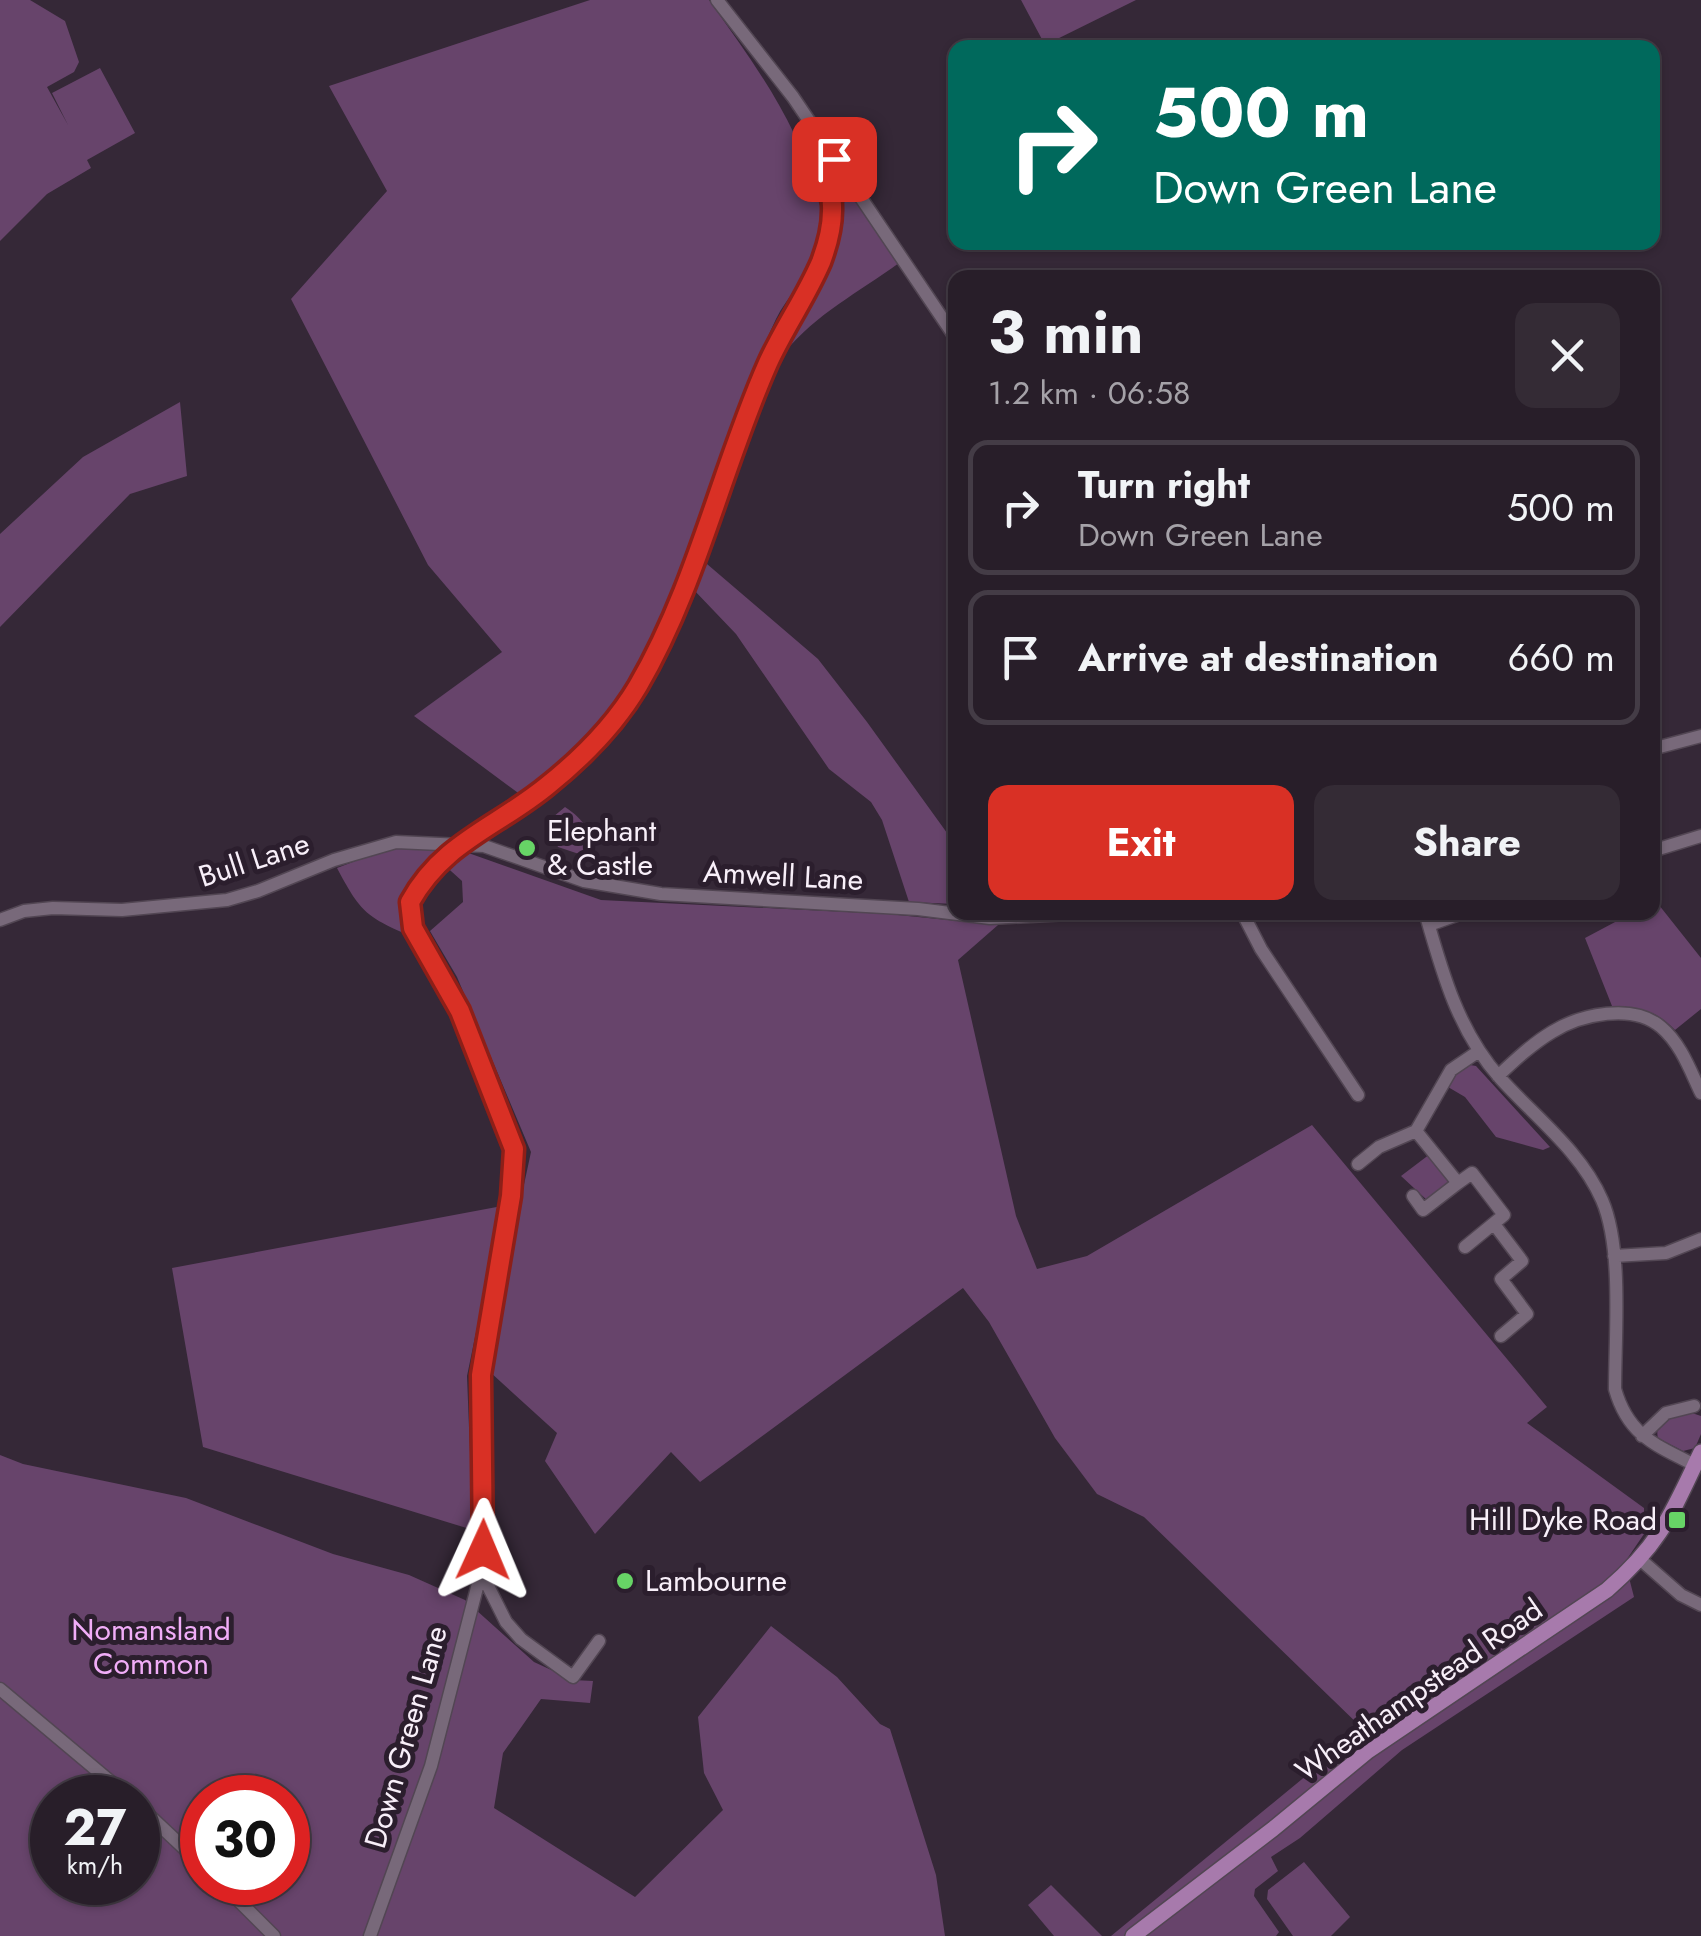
<!DOCTYPE html>
<meta charset="utf-8">
<style>
body{margin:0;font-family:Jost,sans-serif;background:#342b35;color:#f1f3f6;height:100vh;display:flex;flex-direction:column;font-size:38px;white-space:nowrap}
*{box-sizing:border-box;margin:0}
p{font-size:32px;color:#a5a2a8}
.icon{flex:none;width:55px;height:55px;fill:none;stroke:currentColor;stroke-width:2;stroke-linecap:round;stroke-linejoin:round}
.map{position:relative;flex:1;overflow:hidden}
.side{position:absolute;left:948px;top:270px;width:712px;height:650px;display:flex;flex-direction:column;background:#281e29;border-radius:20px;box-shadow:0 2px 8px #0004,0 0 0 2px #443c46}
.side>*{flex:none}
.banner{position:absolute;left:948px;top:40px;width:712px;height:210px;border-radius:20px;box-shadow:0 2px 8px #0004,0 0 0 2px #443c46;background:#00695c;color:#fff;overflow:hidden}
.speed{position:absolute;left:30px;top:1775px;display:flex;gap:20px;font-size:50px;font-weight:700;text-align:center}
.speed>*{display:grid;place-content:center;width:130px;height:130px;border-radius:50%;background:#281e29;box-shadow:0 2px 8px #0004,0 0 0 2px #443c46;line-height:1}
.speed small{font-size:25px;font-weight:400}
.speed .limit{border:15px solid #d22;background:#fff;color:#111}
.pin{position:absolute;display:grid;place-items:center;width:85px;height:85px;color:#fff;margin:-42px;border-radius:20px;box-shadow:0 5px 15px #0006}
.me{position:absolute;width:110px;margin:-55px;rotate:1deg;stroke-linejoin:round;filter:drop-shadow(0 0 8px #0008)}
.turn{display:flex;align-items:center;gap:35px;height:210px;padding:0 40px;font-size:45px}
.turn .icon{width:130px;height:130px;stroke-width:2.5}
.turn b{display:block;font-size:70px;line-height:85px}
.round{display:grid;place-items:center;flex:none;width:105px;height:105px;border-radius:20px;background:#342b35}
.overview{display:flex;align-items:center;justify-content:space-between;height:170px;padding:0 40px}
h1{font-size:60px;font-weight:700;line-height:75px}
.action{display:flex;gap:20px;margin-top:auto;padding:20px 40px}
.action a{flex:1;height:115px;border-radius:20px;background:#d93025;color:#fff;font-size:40px;font-weight:700;line-height:115px;text-align:center}
.action a+a{background:#342b35;color:#f1f3f6}
ul{padding:0;list-style:none}
li{display:flex;align-items:center;gap:30px;height:135px;margin:0 20px 15px;padding:0 20px;border:5px solid #443c46;border-radius:20px}
li div{flex:1}
li b{display:block;font-size:38px}
li em{font-style:normal}
.map>svg:first-child{display:block}
.green{fill:#67446b;fill-rule:evenodd}
.lines{fill:none;stroke-linecap:round;stroke-linejoin:round}
.minor-casing{stroke:#524653;stroke-width:15}
.major-casing{stroke:#524653;stroke-width:18}
.minor{stroke:#78697a;stroke-width:12}
.major{stroke:#a77aac;stroke-width:15}
.route-casing{stroke:#8d1f18;stroke-width:25}
.route{stroke:#d93025;stroke-width:18}
.poi-dot{fill:#67d466;stroke:#2b1e2d;stroke-width:4}
.labels{text-anchor:middle;stroke-width:10;stroke-linejoin:round;paint-order:stroke}
.poi-label{font-size:30px;fill:#f8eff9;stroke:#2b1e2d;text-anchor:start}
.street-label{font-size:30px;fill:#f8eff9;stroke:#2b1e2d}
.park-label{font-size:30px;fill:#f1adf8;stroke:#2b1e2d}
</style>
<div class="map">
<svg width="1701" height="1936" viewBox="0 0 1701 1936">
<rect width="100%" height="100%" fill="#352837"/>
<path class="green" d="M0,0H30L65,21L79,62L74,72L47,87L68,125L52,93L100,68L135,133L87,160L91,168L47,194L0,241Z
M590,0H709C752,61 799,123 817,197C820,206 825,218 825,227C825,261 790,290 776,319C708,462 674,718 521,795L414,716L502,652L428,565L291,299L387,191L329,86Z
M1021,0H1136L1045,45Z
M848,200L858,203L899,263C858,293 817,313 784,353L830,266L843,203Z
M180,402L187,476L130,494L0,627V534L83,457Z
M707,564L818,659L867,722L955,844V904L909,902L882,820L871,802L829,769L736,634L693,589Z
M565,807C585,820 594,835 594,859L558,847L547,822Z
M387,849H443C417,877 397,896 408,935C365,916 360,911 337,868Z
M460,850L601,900L888,914L998,925L958,960L1016,1216L1037,1269L1087,1256L1312,1125L1547,1407L1527,1423L1644,1508V1534L1625,1562L1634,1597L1402,1750L1300,1838L1271,1857L1278,1871L1255,1889L1254,1896L1279,1932L1276,1936H1111L1363,1729L1144,1517L1097,1494L1055,1438L989,1322L963,1288L700,1482L671,1452L595,1534L545,1461L557,1433L490,1372L494,1324L531,1152L457,977L430,931L463,902L462,881L441,862Z
M1655,900L1701,958V1009L1675,1030C1656,1010 1638,1007 1612,1006L1585,938L1632,913L1652,912Z
M1470,1065L1476,1066L1550,1147L1543,1150L1496,1137L1465,1097L1448,1087L1457,1073Z
M1430,1154L1452,1182L1428,1201L1401,1176Z
M502,1206L467,1376L473,1530L203,1447L172,1268Z
M1692,1413L1701,1416V1434L1695,1448L1683,1451L1658,1438C1653,1418 1676,1414 1692,1413Z
M0,1455L23,1464L186,1498L333,1554L409,1575L465,1600L534,1662L573,1680L593,1681L590,1703L541,1699L503,1753L494,1808L635,1897L723,1810L704,1773L698,1717L771,1626L837,1677L880,1724L890,1729L936,1875L945,1936H0ZM52,1798H138V1882H52ZM202,1798H288V1882H202Z
M1304,1862L1350,1917L1331,1936H1293L1267,1899L1268,1890Z
M1051,1885L1102,1936H1054L1028,1905Z"/>
<g class="lines">
<defs>
<path id="minor" d="M717,0L793,97L955,337
M1652,749L1701,736
M1652,851L1701,836
M1242,912L1261,949L1358,1095
M1425,912C1442,972 1458,1031 1500,1078C1534,1116 1581,1151 1602,1200C1623,1248 1615,1335 1615,1389C1628,1435 1655,1445 1695,1465
M0,920L24,911L53,908L122,910L227,900L258,891L334,860L396,842L484,846L584,881L661,894L918,909L990,918L1107,912
M1429,925L1465,912
M1498,1076C1515,1060 1532,1044 1552,1032C1581,1014 1633,1003 1661,1027C1681,1044 1690,1070 1701,1093
M1358,1164L1379,1147L1416,1131L1451,1070L1479,1051
M1458,1183L1472,1173L1504,1215L1465,1247
M1413,1196L1423,1210L1458,1183L1416,1131
M1494,1224L1522,1261L1501,1279L1527,1314L1501,1336
M1614,1256L1666,1253L1701,1239
M1642,1436L1666,1413L1694,1406
M1641,1560L1681,1595L1701,1605
M481,1572L506,1622L521,1639L573,1677L599,1641
M0,1689L130,1798
M138,1805L202,1865
M220,1882L274,1936
M370,1936L431,1766L481,1572L484,1529L481,1375L515,1167C513,1125 478,1046 458,1007C440,974 411,941 410,903C441,845 498,825 547,786C582,758 615,725 638,686C697,585 721,469 768,363C784,328 806,297 821,262C827,247 832,227 832,211C833,193 824,174 834,159"/>
<path id="major" d="M1133,1936L1273,1829L1368,1751L1607,1590C1661,1543 1671,1515 1701,1452"/>
</defs>
<use href="#minor" class="minor-casing"/>
<use href="#major" class="major-casing"/>
<use href="#minor" class="minor"/>
<use href="#major" class="major"/>
</g>
<g class="lines">
<defs>
<path id="route" d="M483,1550L481,1375L511,1196L514,1149L460,1011L413,928L410,902C443,842 497,827 547,786C582,758 615,725 638,686C697,585 721,469 768,363C784,328 806,297 821,262C827,246 832,227 832,211C833,193 824,175 834,159"/>
</defs>
<use href="#route" class="route-casing"/>
<use href="#route" class="route"/>
</g>
<g class="poi-dot">
<circle cx="527" cy="848" r="10"/>
<rect x="1667" y="1510" width="20" height="20" rx="5"/>
<circle cx="625" cy="1581" r="10"/>
</g>
<g class="labels">
<g class="poi-label">
<text x="547" y="841">Elephant<tspan x="547" dy="34">&amp; Castle</tspan></text>
<text x="1657" y="1530" text-anchor="end">Hill Dyke Road</text>
<text x="645" y="1591">Lambourne</text>
</g>
<g class="street-label">
<text transform="translate(254 860) rotate(-18)" y="10">Bull Lane</text>
<text transform="translate(783 876) rotate(3)" y="10">Amwell Lane</text>
<text transform="translate(1419 1690) rotate(-35)" y="10">Wheathampstead Road</text>
<text transform="translate(406 1737) rotate(-74)" y="10">Down Green Lane</text>
</g>
<g class="park-label">
<text x="151" y="1640">Nomansland<tspan x="151" dy="34">Common</tspan></text>
</g>
</g>
</svg>
<div class="speed"><div>27<small>km/h</small></div><div class="limit">30</div></div>
<div class="pin" style="left:834px;top:159px;background:#d93025"><svg class="icon" aria-label="arrive" viewBox="0 0 24 24"><path d="M6 21V4h12l-3 4 3 4H6"/></svg></div>
<svg class="me" style="left:483px;top:1550px" viewBox="-20 -20 40 40"><path d="M0-17L14 15 0 8-14 15z" fill="#d93025" stroke="#fff" stroke-width="4"/></svg>
<div class="banner">
<div class="turn"><svg class="icon" aria-label="right" viewBox="0 0 24 24"><path d="M7 20v-9h11M14 6l5 5-5 5"/></svg><div><b>500 m</b>Down Green Lane</div></div>
</div>
<section class="side">
<div class="overview"><div><h1>3 min</h1><p>1.2 km · 06:58</p></div><a class="round"><svg class="icon" aria-label="close" viewBox="0 0 24 24"><path d="M6 6l12 12M18 6L6 18"/></svg></a></div>
<ul>
<li><svg class="icon" aria-label="right" viewBox="0 0 24 24"><path d="M7 20v-9h11M14 6l5 5-5 5"/></svg><div><b>Turn right</b><p>Down Green Lane</p></div><em>500 m</em></li>
<li><svg class="icon" aria-label="arrive" viewBox="0 0 24 24"><path d="M6 21V4h12l-3 4 3 4H6"/></svg><div><b>Arrive at destination</b></div><em>660 m</em></li>
</ul>
<div class="action"><a>Exit</a><a>Share</a></div>
</section>
</div>
